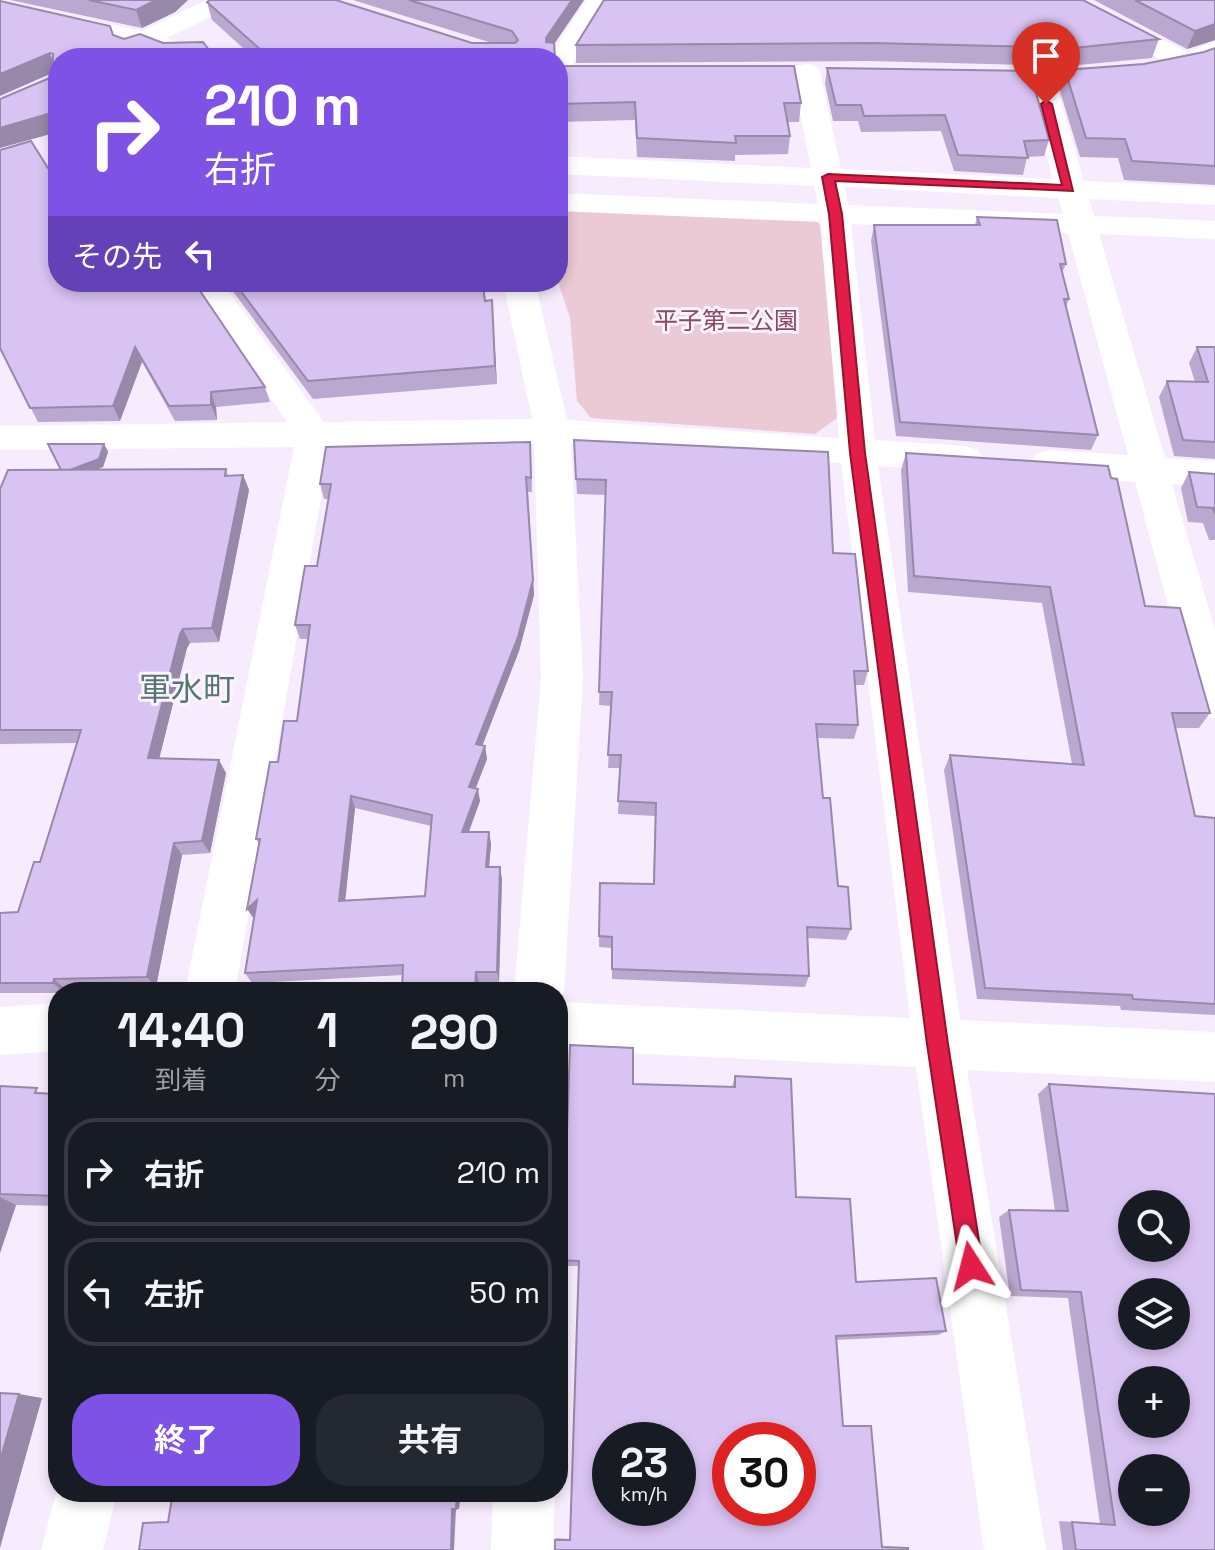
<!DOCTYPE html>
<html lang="ja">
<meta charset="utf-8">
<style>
body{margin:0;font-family:"Space Grotesk","Noto Sans JP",sans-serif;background:#242831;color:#f1f3f6;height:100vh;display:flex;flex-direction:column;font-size:30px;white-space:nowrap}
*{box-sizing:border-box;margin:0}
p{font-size:26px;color:#9ea1a6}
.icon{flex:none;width:44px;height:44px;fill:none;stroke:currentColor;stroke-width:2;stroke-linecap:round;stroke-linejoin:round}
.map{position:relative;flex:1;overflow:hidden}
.sheet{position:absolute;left:48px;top:982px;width:520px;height:520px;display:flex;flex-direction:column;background:#171b24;border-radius:32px;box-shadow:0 4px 12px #0003}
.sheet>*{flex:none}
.banner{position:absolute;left:48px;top:48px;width:520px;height:244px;border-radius:32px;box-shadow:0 4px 12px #0003;background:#7d52e5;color:#fff;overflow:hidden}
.buttons{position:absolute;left:1118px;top:1190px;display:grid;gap:16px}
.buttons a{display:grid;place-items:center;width:72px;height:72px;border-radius:50%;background:#171b24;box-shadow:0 4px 12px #0003;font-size:40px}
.speed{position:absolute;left:592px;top:1422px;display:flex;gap:16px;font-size:40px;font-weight:700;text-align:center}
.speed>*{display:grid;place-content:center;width:104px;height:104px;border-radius:50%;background:#171b24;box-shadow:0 4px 12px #0003;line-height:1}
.speed small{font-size:20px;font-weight:400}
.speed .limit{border:12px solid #d22;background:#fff;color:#111}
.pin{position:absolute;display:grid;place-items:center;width:68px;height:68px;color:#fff;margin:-82px -34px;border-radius:50% 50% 50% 0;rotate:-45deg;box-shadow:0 0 8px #0007}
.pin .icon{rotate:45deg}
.me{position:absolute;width:88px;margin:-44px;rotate:351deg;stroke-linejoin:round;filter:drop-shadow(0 0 6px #0008)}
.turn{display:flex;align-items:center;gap:28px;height:168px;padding:0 24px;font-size:36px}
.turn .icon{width:104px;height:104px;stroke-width:2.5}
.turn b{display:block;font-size:56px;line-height:68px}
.then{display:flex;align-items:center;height:76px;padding:0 24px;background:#0003;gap:16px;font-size:30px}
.eta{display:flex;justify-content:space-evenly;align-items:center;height:136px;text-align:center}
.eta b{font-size:48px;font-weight:700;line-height:56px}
.button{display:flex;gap:16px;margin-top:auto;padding:16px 24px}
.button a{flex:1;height:92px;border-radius:32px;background:#7d52e5;color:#fff;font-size:32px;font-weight:700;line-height:92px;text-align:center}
.button a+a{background:#242831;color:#f1f3f6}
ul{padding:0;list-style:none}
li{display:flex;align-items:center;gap:24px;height:108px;margin:0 16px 12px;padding:0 8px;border:4px solid #363941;border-radius:32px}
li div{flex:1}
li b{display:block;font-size:30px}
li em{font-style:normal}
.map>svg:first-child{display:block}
.green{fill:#ebc9d5}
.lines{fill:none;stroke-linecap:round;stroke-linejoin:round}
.minor{fill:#fff;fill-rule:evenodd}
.wall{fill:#bba8d0;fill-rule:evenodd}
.shaded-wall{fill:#9888a9}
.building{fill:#d9c3f2;stroke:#9888a9;stroke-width:2;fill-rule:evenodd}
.route{fill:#e11d48;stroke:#92132f;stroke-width:2}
.labels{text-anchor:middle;stroke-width:6;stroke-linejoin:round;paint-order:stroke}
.far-park-label{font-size:24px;fill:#8b4b59;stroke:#fbf3ff}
.quarter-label{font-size:32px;fill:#54786f;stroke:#fbf3ff}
</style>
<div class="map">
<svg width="1215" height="1550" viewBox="0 0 1215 1550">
<rect width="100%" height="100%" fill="#f7ecfd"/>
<path class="green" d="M558,210L810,216L827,230L844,413L815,434L591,418L577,401L570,318L558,282Z"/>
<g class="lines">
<path class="minor" d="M206,0H239L235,5L167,38L202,52L206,58H169L146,49L131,54L122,52L118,46L121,42L0,17V1L142,31Z
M586,0H612L568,71L558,73V58H549Z
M1055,0H1087L1187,52L1215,42V60L1186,70L1177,68L1059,5Z
M806,64L816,66L820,72L841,169L1053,179L1025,75L1029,69H1049L1053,75L1084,181L1215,187V205L1089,199L1094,216L1215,221V239L1099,234L1165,458L1215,461V487L1172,484L1215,630V719L1200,714L1194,702L1135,482L1049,476L1036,472L1031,463L1036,454L1049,450L1128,455L1068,233L851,224L875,440L965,446L978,450L983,459L978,468L965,472L878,466L960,1020L1215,1032V1082L967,1070L1046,1550H984L916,1067L558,1050V992H514L541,678L534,444L330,446L235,992H185L294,447L0,450V426L287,422L190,282H222L324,422L532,419L503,282H535L567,420L839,438L820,222L558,211V193L818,204L814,186L558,174V156L811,168L792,72L796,66ZM845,187L1058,198L1063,214L848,205ZM571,445L841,463L910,1018L559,1002L564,992L583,678Z
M58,1003V1051L0,1055V1007Z
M58,1486V1492H117L103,1550H41Z
M493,1492H555L553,1550H491Z"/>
</g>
<path class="wall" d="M10,0H188L175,12L142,28Z
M353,0H584L554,44L555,58H254L212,20L207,2L472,43H492Z
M1094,0H1215V40L1187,49Z
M1159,39L1152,58L1068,66L869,61L576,63V45Z
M1215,48V185L1124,180L1118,158L1080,157L1059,88L1065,70L1144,64L1204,52Z
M558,66L801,103L799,122H788L790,136L788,154L735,155V161L637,157L635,120L558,122Z
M827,68L1049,140L1044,156L1027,157L1023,175L954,171L941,131L861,132L858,121H833L825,84Z
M977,217L1066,264L1062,273L1069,299L1066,307L1098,435L1091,450L896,436L871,241L874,225H975Z
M58,282L265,387L270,402L216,407L217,420L175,421L142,362L120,421L38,422L0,348Z
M226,282H474V286L485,301L493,319L497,384L313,399Z
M1197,347H1215V459L1174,456L1159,397L1167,381L1195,382L1189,363Z
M574,440L833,553L868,671L864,685H855L858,725L854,739L817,738L823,798L838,886L851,929L846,940L807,938L809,976L805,987L612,979V948L599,947L600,883L653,884L655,816L618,814L620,768H608L611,706L599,705L606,495L577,494Z
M104,444L108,452L103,467L95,470L226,469L228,476L243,475L249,490L219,642L190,643L187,648L159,759L226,773L210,853L182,855L156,987L65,989L64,992L58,993H0V913L18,912L40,862L77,743L0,744V489L61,470Z
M906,453L1145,606L1210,713L1199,728H1175L1195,816L1215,818V1015L1121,1010L1120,1006L977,999L944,770L950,755L1072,764L1042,603L908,592L901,470Z
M531,457L532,492H528L534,595L519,651L482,745L485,746L487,759L476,788L480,801L469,832H489L491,844L489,867L502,879L499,982H479L403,975L252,983L245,973L254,919L259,844L256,839L278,762L297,721L308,639H300L295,625L317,566L328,499H324L320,484ZM355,808L431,826L425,896L345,900Z
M1189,472L1215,474V540H1209L1203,523L1188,522L1181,488Z
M735,1076L796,1197L856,1282L946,1331L938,1335L836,1340L843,1426L882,1546L908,1548L555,1540L556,1538L570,1539L579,1266H559L558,1260L564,1218L633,1084L732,1087Z
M1049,1084L1215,1550H1063L1059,1521L1100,1524L1068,1298L1010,1296L999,1217L1009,1210L1055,1211L1038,1094Z
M0,1086L45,1093L58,1094V1206L16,1205L0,1253Z"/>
<path class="shaded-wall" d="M156,0H188L175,12L142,28L136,10Z
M572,0H584L546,56V38Z
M1215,24V40L1187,49L1195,31Z
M50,53L57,71L0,96V74Z
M58,111V132L0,148V128Z
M492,300L493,319L497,384L495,366Z
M135,347L142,362L120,421L113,406Z
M211,392L216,407L217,420L211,405Z
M104,444L108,452L103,467L67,481L62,473Z
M243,475L249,490L219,642L212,628Z
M526,477L534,595L519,651L478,757L476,744Z
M183,629L190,643L187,648L156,771L148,758L180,634Z
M485,746L487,759L471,799L469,787Z
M219,760L226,773L210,853L202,841Z
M478,789L480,801L464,844L462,832Z
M351,796L355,808L344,912L339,901Z
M489,832L491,844L488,879L486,867Z
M174,843L182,855L156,987L147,977Z
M500,867L502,879L499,982L497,972Z
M257,900L254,919L247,909Z
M476,972L479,982L478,992H475Z
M54,979L65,989L64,992L53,983Z
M0,1197L16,1205L0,1253Z
M19,1394L42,1398L0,1548V1461Z
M457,1492H461L459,1509H456L454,1550H451L452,1509Z"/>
<path class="building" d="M89,0H156L136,10Z
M210,0H336L472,43H515L518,40L512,31L409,0H572L546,38V42L554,43L555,58H270L207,2Z
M604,0H1083L1159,39L1074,48L873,43L576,45Z
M1135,0H1215V24L1195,31Z
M0,1L110,26L113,35L124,39L140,34L163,43L203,42L215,58H58V111L0,128V99L52,77L53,54L50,53L0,74Z
M1215,48V166L1132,161L1125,139L1086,138L1065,70L1144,64L1204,52Z
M558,66H794L801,103H784L790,136H735L736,143L637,138L635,102L558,104Z
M827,68L1030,71L1049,140L1024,141L1028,158L958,155L945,115L864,116L861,105H836Z
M31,141L58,184V282H194L265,387L211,392V405L169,406L135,347L113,406L30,408L0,348V150Z
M977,217L1057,220L1066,264H1060L1069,299H1064L1098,435L900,422L874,225H980Z
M234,282H474V286L483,285L485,301L492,300L495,366L308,381Z
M1197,347H1215V442L1183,440L1167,381L1208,382Z
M574,440L828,452L833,553L855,554L868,671H854L858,725L816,724L823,798H830L838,886L848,887L851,929L807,927L809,976L612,969V937L599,936L600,883L654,884L656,803L618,801L621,755H608L612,692H599L606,480L576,479Z
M530,442L531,478L526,477L533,580L518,637L476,744L485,746L469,787L478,789L462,832H489L486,867H500L497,972H476L475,992H402L403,965L245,973L257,900L247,909L260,839H256L270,762H278L284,721H297L310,625H295L305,566H317L331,484H320L326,447ZM351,796L432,815L425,896L339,901Z
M48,444H104L99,459L70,470H61Z
M906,453L1108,466L1111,478L1117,479L1145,606L1180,608L1210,713H1172L1195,816L1215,818V1004L1133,999L1132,995L985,988L950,755L1084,765L1050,587L914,576Z
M226,469L225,476L243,475L212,628L183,629L180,634L148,758L219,760L202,841L174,843L147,977L54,979L53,983H0V913L18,912L34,862H40L81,730H0V489L8,470Z
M1189,472L1215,474V514L1213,508L1197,507Z
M570,1045L633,1048V1084L735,1087V1076L791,1079L796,1197L850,1199L856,1282L936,1278L946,1331L836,1336L843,1426H871L882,1547L908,1548V1550H555V1540H570L579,1261L558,1260L560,1218H564ZM610,1440H678V1508H610ZM730,1440H798V1508H730Z
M1049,1084L1215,1094V1550H1076L1072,1522L1115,1525L1081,1292L1021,1290L1009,1210L1068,1211ZM1132,1204H1176V1248H1132ZM1132,1292H1176V1336H1132ZM1132,1380H1176V1424H1132ZM1132,1468H1176V1512H1132Z
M0,1086L37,1088L35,1093L58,1094V1196L0,1194Z
M0,1393L19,1394L0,1461Z
M173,1492H457L456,1509H452L451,1550H139L143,1523L168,1522Z"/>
<path class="route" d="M1046,100L1052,104L1073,191L835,181L842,214L865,453L948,1044L983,1266L980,1274L971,1277L963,1274L960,1266L927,1044L850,453L829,214L822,177L828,174L1062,185L1041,104Z"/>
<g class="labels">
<g class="far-park-label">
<text x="726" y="329">平子第二公園</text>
</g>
<g class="quarter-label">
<text x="187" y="700">軍水町</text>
</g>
</g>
</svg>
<div class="buttons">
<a><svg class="icon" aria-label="search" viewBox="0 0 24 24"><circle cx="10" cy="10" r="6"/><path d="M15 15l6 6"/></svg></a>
<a><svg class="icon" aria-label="layers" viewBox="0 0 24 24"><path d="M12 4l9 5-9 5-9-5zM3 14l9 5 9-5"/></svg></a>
<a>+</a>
<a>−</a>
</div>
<div class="speed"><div>23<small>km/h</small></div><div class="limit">30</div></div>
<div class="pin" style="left:1046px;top:104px;background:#d93025"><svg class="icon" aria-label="arrive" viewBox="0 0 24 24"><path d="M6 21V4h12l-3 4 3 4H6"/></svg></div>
<svg class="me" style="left:971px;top:1266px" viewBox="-20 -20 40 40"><path d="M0-17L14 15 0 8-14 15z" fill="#e11d48" stroke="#fff" stroke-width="4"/></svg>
<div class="banner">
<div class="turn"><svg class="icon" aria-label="right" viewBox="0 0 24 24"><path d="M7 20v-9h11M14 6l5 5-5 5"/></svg><div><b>210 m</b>右折</div></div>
<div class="then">その先<svg class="icon" aria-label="left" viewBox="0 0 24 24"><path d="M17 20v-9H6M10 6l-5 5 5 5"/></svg></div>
</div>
<section class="sheet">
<div class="eta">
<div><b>14:40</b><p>到着</p></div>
<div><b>1</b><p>分</p></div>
<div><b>290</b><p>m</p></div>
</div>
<ul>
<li><svg class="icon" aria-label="right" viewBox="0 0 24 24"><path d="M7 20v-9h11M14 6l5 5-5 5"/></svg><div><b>右折</b></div><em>210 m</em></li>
<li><svg class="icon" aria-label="left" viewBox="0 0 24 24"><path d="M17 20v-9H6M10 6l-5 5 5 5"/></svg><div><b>左折</b></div><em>50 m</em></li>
</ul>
<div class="button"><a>終了</a><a>共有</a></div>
</section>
</div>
